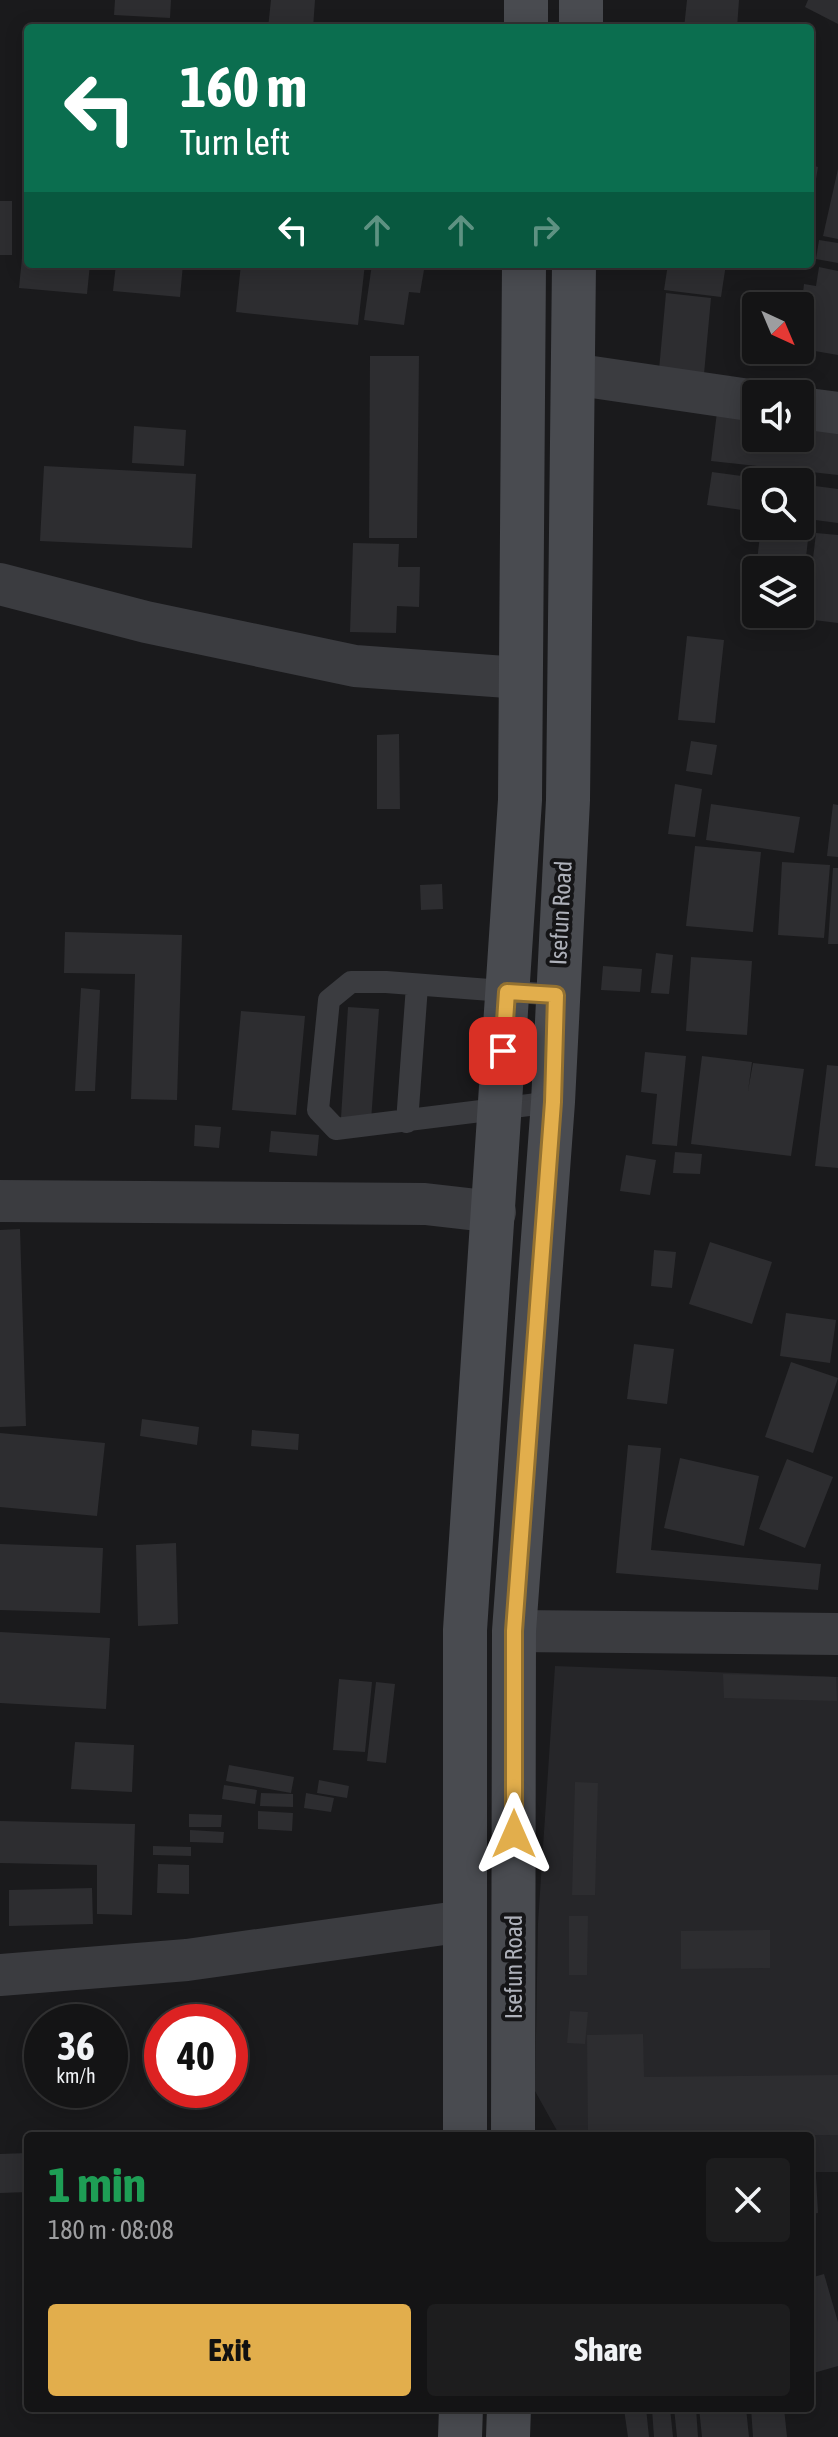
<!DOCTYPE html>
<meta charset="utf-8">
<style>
body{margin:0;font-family:"Asap Condensed",sans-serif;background:#1d1d1e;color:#f1f3f6;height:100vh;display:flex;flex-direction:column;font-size:30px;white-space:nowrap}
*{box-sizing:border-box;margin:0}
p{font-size:26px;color:#9d9ea0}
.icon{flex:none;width:44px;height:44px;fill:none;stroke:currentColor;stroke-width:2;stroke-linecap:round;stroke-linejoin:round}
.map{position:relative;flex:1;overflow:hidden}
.details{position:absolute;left:24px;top:2132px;width:790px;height:280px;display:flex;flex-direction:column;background:#141415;border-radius:8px;box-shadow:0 4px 20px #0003,0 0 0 2px #333334}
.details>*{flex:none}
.hud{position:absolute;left:24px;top:24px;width:790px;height:244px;border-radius:8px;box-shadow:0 4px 20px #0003,0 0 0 2px #333334;background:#0b6e4f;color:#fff;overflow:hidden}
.needle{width:52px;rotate:136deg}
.tools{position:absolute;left:742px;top:292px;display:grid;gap:16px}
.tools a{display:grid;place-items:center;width:72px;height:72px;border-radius:8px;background:#141415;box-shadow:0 4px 20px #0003,0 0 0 2px #333334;font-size:40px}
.speed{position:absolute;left:24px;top:2004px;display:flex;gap:16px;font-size:40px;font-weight:700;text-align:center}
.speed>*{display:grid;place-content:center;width:104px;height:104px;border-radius:50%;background:#141415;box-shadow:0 4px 20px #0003,0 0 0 2px #333334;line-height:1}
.speed small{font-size:20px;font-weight:400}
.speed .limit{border:12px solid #d22;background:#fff;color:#111}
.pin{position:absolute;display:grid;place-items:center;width:68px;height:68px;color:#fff;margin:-34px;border-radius:16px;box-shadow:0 4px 12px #0006}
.me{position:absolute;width:88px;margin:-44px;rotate:0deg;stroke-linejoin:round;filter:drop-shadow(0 0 6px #0008)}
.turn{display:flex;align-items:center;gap:28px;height:168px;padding:0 24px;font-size:36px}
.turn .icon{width:104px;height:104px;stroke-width:2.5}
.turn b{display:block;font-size:56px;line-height:68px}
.lanes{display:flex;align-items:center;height:76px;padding:0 24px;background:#0003;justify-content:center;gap:40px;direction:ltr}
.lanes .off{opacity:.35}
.round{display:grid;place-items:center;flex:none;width:84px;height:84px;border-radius:8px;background:#1d1d1e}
.headline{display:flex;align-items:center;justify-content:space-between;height:136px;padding:0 24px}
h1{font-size:48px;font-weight:700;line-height:60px;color:#1e9e55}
.action{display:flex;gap:16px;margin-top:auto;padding:16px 24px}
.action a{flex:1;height:92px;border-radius:8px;background:#e2ae4c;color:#111;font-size:32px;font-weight:700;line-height:92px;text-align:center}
.action a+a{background:#1d1d1e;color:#f1f3f6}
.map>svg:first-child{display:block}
.built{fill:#262629}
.building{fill:#2d2d30}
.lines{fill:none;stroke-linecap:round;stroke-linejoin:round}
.lane{stroke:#3b3c40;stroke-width:22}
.street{stroke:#3b3c40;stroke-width:42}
.secondary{stroke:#494b50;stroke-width:44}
.route-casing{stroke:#937131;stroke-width:20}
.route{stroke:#e2ae4c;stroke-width:14}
.labels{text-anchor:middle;stroke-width:8;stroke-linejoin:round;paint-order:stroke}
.street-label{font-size:24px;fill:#aeb1ba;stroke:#151517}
</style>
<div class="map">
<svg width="838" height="2437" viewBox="0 0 838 2437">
<rect width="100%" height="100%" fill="#1a1a1c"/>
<path class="built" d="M555,1666L838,1677V2172H810V2136H560L535,2091L538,1923Z"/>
<path class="building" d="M115,0H171L170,18L114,15Z
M271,0H315L313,28H268Z
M687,0H739L737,28H684Z
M808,0H838V24L805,7Z
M810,165L818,167L812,203H810Z
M838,169V239L823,236Z
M0,201H12V255H0Z
M26,218L28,264H90L87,294L19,288Z
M819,240L838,243V263L816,259Z
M116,264H183L180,297L113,291Z
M241,264H365L358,325L236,312Z
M372,264H425L420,293L409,292L404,325L364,320Z
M668,264H726L721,297L664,290Z
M819,267L838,271V355L803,349L809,319L800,318L804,284L816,286Z
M666,293L711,298L704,374L659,370Z
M370,356H419L417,538H369Z
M717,412L756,416V438H800V421L838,426V475L711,461Z
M134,426L186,430L184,466L132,463Z
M44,466L196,474L192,548L40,541Z
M712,472L771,480V482H756V512L707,505Z
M800,484L838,489V523L800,518Z
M761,526L809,530L802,594L800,570H756Z
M816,533L838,535V623L806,619Z
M353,543L399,544L398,567H420L419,607L397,606L396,633L350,632Z
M754,594L756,614H800L799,623L751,618Z
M687,636L724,640L715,723L678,720Z
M399,734L400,809H377V735Z
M691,741L717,745L712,775L686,771Z
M675,784L702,789L695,837L668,834Z
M711,804L800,817L794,853L706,840Z
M833,804L838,805V857L827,856Z
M695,846L761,852L753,932L686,926Z
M782,862L830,865L824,938L778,935Z
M833,868H838V944H828Z
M442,884L443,909L421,910L420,885Z
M65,932L182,935L177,1100L131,1099L135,974L64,973Z
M656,953L673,955L669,994L651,993Z
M691,957L752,961L747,1035L686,1031Z
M603,966L642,969L640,992L601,990Z
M81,988L100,990L95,1091H75Z
M348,1007L379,1009L371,1121L341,1118Z
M241,1011L305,1016L296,1115L232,1110Z
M645,1052L686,1056L677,1146L652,1144L657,1094L641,1092Z
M702,1056L752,1062L748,1091L753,1063L804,1069L791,1156L691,1144Z
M827,1065L838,1066V1168L815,1166Z
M195,1125L221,1127L219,1148L194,1146Z
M271,1131L319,1135L317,1156L269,1152Z
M675,1152L702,1154L700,1174L673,1173Z
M626,1155L656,1160L650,1195L620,1191Z
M20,1229L26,1426L0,1427V1230Z
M710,1242L772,1262L752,1324L689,1304Z
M654,1250L676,1252L672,1288L651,1286Z
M786,1313L836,1320L830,1363L780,1356Z
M634,1344L674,1349L667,1404L627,1399Z
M791,1362L838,1378L813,1453L765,1437Z
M142,1419L199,1427L197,1445L140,1436Z
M252,1430L299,1434L298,1450L251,1446Z
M0,1433L105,1443L97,1516L0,1507Z
M628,1445L661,1448L651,1550L821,1564L818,1590L616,1573Z
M680,1458L759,1476L744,1546L664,1528Z
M787,1459L833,1477L805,1548L759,1529Z
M176,1543L178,1624L138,1626L136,1545Z
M0,1544L103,1548L100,1613L0,1610Z
M0,1632L110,1638L106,1709L0,1703Z
M723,1674L836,1677L837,1701L724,1698Z
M339,1679L372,1682L365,1752L333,1750Z
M376,1682L395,1684L386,1763L367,1761Z
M75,1742L134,1745L132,1792L71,1789Z
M229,1765L294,1777L291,1793L226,1781Z
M319,1780L349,1786L347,1798L317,1793Z
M575,1782L598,1783L595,1895H572Z
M224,1785L257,1790L255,1804L222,1799Z
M261,1793L293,1794V1807L260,1806Z
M306,1793L334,1798L331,1812L304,1808Z
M258,1811L293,1813L292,1831L258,1829Z
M189,1814L222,1815L221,1827H189Z
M0,1821L135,1824L132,1915L97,1914V1865L0,1863Z
M190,1830L224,1832L223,1843L190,1842Z
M153,1846L191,1847V1856L153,1855Z
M158,1864L189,1865V1894L157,1893Z
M92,1888L93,1924L9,1926V1890Z
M569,1916H588L587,1975H569Z
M770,1930V1968L681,1969V1931Z
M570,2011L588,2012L585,2044L567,2043Z
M643,2034L644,2077L838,2075V2135L588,2136L587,2035Z
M28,2153V2192L0,2193V2154Z
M816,2177L818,2213L810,2214V2178Z
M824,2274L838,2322V2366L810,2374V2278Z
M646,2408L649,2437H628L624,2409Z
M670,2408L673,2437H654L652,2409Z
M674,2408H696L698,2437H677Z
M699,2408H746L749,2437H702Z
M751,2408H784L787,2437H753Z"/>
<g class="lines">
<path class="lane" d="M553,1102L336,1129L318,1110L329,1000L351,982H386L556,995
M407,1122L417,986"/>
<path class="street" d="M572,374L756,401
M800,408L838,413
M0,584L146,622L355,666L520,678
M0,1201L425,1204L495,1212
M514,1631L838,1634
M0,1975L187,1960L465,1921"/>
<path class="secondary" d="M526,28V0
M581,28V0
M465,2136V1630L520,800L524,264
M513,2136L514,1631L553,1102L568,800L574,264
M460,2437L461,2408
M508,2437L509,2408"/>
</g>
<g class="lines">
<defs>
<path id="route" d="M503,1051L507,992L556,995L553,1102L514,1631V1834"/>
</defs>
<use href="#route" class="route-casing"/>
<use href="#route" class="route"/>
</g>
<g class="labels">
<g class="street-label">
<text transform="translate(561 913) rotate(-87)" y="8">Isefun Road</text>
<text transform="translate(514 1967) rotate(-90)" y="8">Isefun Road</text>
</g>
</g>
</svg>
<div class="tools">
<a><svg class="needle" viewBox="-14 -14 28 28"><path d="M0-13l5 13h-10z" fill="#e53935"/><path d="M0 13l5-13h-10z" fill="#9d9ea0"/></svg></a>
<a><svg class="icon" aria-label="sound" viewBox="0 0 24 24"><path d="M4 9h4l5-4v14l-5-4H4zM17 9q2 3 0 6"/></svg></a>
<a><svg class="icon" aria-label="search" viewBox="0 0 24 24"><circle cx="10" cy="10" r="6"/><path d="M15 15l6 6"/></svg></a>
<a><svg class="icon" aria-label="layers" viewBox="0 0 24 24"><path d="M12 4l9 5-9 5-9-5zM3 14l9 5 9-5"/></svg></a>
</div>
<div class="speed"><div>36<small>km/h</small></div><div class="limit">40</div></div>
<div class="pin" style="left:503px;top:1051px;background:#d93025"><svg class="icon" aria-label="arrive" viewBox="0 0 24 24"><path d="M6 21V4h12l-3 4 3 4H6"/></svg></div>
<svg class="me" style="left:514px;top:1834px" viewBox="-20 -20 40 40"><path d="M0-17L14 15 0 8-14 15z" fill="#e2ae4c" stroke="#fff" stroke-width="4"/></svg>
<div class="hud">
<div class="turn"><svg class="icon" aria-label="left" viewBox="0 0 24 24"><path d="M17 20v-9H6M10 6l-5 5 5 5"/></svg><div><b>160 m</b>Turn left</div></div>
<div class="lanes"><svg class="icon" aria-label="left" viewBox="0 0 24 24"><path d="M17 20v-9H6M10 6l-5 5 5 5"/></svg><svg class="icon off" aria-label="ahead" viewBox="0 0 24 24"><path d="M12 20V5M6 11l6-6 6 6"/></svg><svg class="icon off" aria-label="ahead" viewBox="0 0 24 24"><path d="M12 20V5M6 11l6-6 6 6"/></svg><svg class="icon off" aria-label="right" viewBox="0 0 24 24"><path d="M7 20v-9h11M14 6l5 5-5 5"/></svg></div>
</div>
<section class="details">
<div class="headline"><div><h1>1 min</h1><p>180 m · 08:08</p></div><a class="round"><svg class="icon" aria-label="close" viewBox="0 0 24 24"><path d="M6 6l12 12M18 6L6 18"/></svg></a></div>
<div class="action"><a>Exit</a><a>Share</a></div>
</section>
</div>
